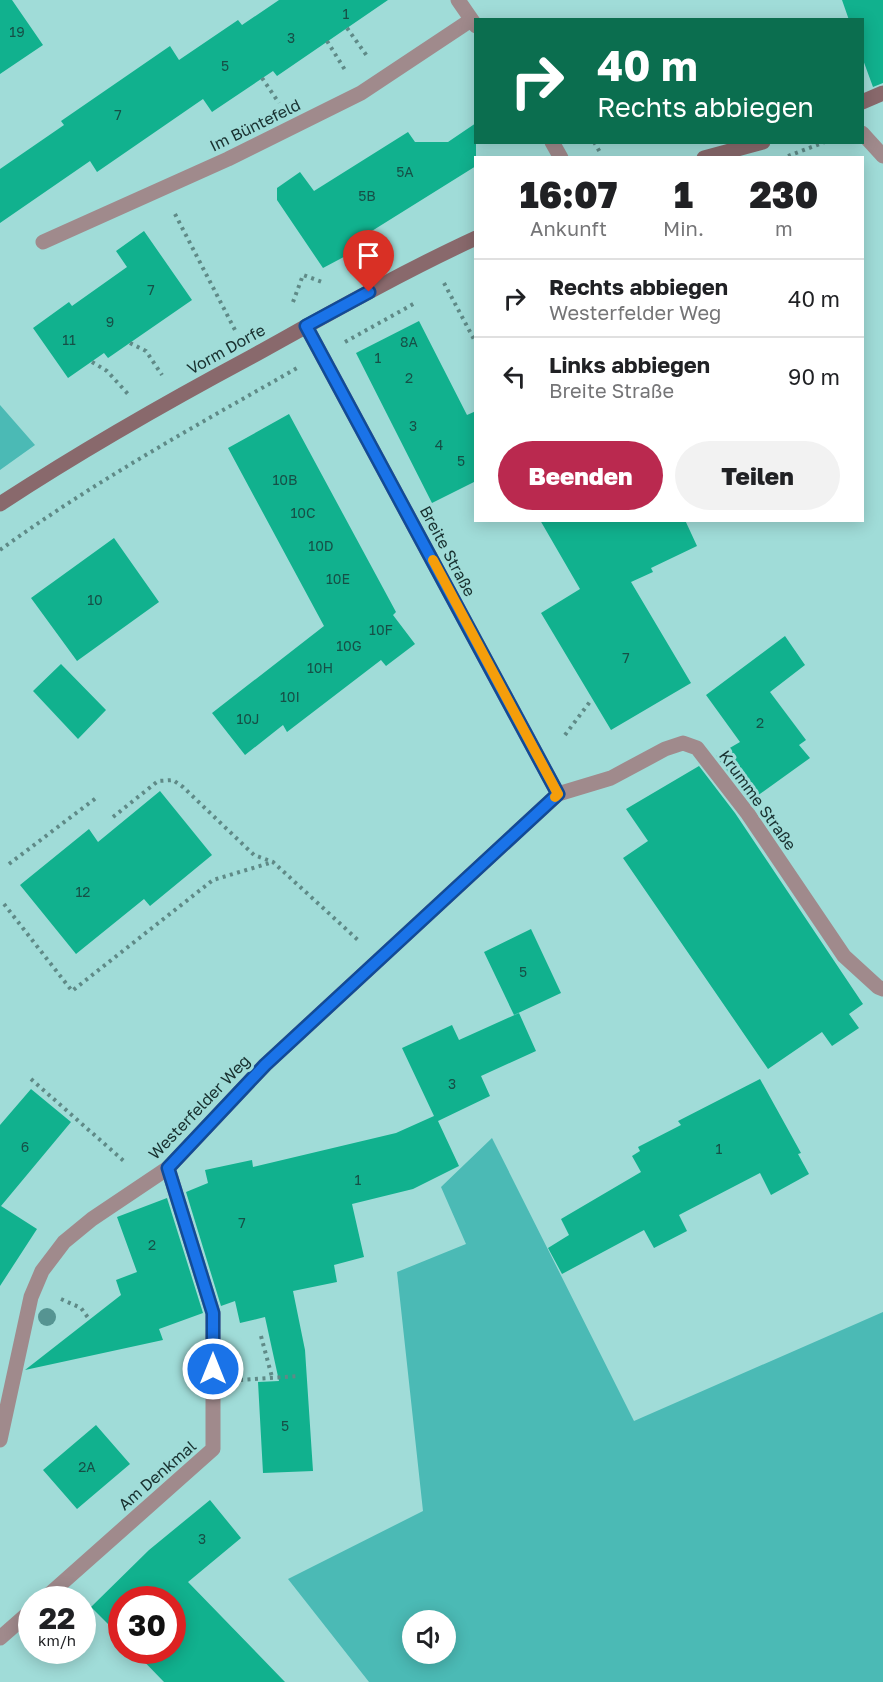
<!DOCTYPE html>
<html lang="de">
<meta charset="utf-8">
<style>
body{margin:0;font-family:"Golos Text",sans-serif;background:#f2f2f2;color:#202124;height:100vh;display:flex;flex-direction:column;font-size:22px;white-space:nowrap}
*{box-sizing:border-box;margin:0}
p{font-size:20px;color:#757577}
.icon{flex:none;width:33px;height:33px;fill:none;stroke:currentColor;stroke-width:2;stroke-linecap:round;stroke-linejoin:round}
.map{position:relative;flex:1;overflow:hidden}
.details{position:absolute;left:474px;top:156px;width:390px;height:366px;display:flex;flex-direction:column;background:#fff;border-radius:0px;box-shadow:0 3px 15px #0003}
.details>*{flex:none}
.top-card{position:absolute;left:474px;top:18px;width:390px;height:126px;border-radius:0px;box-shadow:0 3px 15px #0003;background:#0b6e4f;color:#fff;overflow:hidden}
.tools{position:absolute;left:402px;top:1610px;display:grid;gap:12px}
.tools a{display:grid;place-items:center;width:54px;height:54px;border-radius:50%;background:#fff;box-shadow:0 3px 15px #0003;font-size:30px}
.speed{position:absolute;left:18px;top:1586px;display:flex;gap:12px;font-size:30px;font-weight:700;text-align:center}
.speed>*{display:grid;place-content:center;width:78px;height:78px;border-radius:50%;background:#fff;box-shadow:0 3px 15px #0003;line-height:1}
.speed small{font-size:15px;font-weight:400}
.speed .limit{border:9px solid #d22;background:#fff;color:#111}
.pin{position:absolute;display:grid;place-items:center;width:51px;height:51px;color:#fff;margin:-62px -26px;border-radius:50% 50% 50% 0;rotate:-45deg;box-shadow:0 0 6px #0007}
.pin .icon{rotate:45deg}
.me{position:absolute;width:66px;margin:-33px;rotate:0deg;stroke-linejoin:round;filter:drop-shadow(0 0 4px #0008)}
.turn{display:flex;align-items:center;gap:21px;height:126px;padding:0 24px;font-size:27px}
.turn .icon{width:78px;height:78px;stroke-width:2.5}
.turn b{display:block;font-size:42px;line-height:51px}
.eta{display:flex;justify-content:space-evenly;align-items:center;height:102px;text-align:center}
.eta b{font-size:36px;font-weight:800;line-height:42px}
.button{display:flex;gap:12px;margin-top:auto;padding:12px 24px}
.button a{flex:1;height:69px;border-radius:36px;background:#ba294f;color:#fff;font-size:24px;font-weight:800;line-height:69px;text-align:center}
.button a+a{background:#f2f2f2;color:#202124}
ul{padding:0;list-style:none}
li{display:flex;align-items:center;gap:18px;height:78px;padding:0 24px;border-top:2px solid #e0e0e0}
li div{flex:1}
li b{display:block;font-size:22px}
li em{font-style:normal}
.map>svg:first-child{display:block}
.green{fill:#4bbab5;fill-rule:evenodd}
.building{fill:#11b18e}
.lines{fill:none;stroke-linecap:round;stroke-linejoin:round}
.path{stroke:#5f8a87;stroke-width:4;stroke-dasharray:3 4.5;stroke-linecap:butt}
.minor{stroke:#a08a8c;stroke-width:15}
.secondary{stroke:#89696c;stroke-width:15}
.tree{fill:#569492}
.route-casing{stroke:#114b97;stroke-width:15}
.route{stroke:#1a73e8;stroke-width:10}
.slow{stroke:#f59e0b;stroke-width:10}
.labels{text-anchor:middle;stroke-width:6;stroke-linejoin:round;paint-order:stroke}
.number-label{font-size:14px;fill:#165047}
.street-label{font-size:16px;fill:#18302f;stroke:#a0dcd8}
</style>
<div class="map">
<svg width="883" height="1682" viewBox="0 0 883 1682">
<rect width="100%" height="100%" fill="#a0dcd8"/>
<path class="green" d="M0,405L35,445L0,470Z
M492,1138L634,1421L883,1312V1682H369L288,1579L423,1511L397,1272L466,1244L441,1187ZM412,1620H446V1653H412Z"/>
<path class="building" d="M0,0H12L43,45L0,74Z
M279,0H388L277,76L273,71L212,112L203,99L97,172L90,161L0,223V169L64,125L61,121L170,46L179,60L238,20L242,25Z
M842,0H883V83L873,87L862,57V20H849Z
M476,123V166L351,244L355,251L323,268L277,200V188L300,172L314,191L408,132L415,142H448Z
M144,231L192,300L108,358L104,353L68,378L33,328L69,302L72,306L127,267L116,251Z
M419,321L467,415L476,411V481L432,503L356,353Z
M289,414L396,612L393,615L415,644L386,666L381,660L287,732L283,725L245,755L212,713L324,626L228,448Z
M540,520H685L697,546L651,568L653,572L631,582L691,683L611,730L541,613L580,589Z
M114,538L159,602L77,661L31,598Z
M785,636L805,665L770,692L806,740L799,745L810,758L750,801L716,756L740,742L706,695Z
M61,664L106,710L78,739L33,691Z
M699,766L735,813L863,1004L849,1014L859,1028L832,1046L822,1032L768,1069L623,858L648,841L626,809Z
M160,791L212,855L150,906L144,899L76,954L20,885L89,829L98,842Z
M531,929L561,993L514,1015L484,952Z
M519,1013L536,1051L481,1076L490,1096L438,1121L459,1166L413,1189L352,1204L364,1257L334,1265L337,1282L293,1291L305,1350L313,1471L263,1473L258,1382L279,1381L265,1317L240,1323L235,1301L221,1306L186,1192L208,1183L205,1170L252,1160L253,1167L396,1133L434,1116L402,1048L452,1025L459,1040Z
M760,1079L801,1153L798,1154L809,1174L771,1195L760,1173L679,1215L687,1231L654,1248L644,1230L562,1274L548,1248L569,1235L561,1219L641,1172L632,1156L640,1151L638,1147L681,1125L678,1121Z
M31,1089L71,1122L1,1206L37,1229L0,1286V1125Z
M167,1198L203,1313L159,1329L163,1340L25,1370L121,1295L116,1280L137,1272L117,1217Z
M96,1425L130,1464L77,1509L43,1470Z
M210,1500L241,1538L188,1582L285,1682H164L133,1650H172V1599H122V1638L91,1607L149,1550Z"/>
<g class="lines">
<path class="path" d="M347,28L367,56
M327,41L345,70
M262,78L279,103
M594,142L601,154
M788,156L825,142
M175,214L236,332
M444,283L476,343
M293,302L303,275L325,283
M345,342L417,302
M130,343L146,351L162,375
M92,362L107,371L128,394
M0,550C95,481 197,425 299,367
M565,735L592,699
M113,817L158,781L173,780L183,787L254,855L273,862L359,941
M9,864L96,798
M4,904L72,991L213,880L273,862
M31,1079L125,1162
M61,1299L81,1308L89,1319
M261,1336L272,1377
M240,1380L299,1376"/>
<path class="minor" d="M458,0L476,26
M862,133L883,156
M552,142L561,158
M43,242L228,159L361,93L471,20
M306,326L558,794
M0,1440L31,1297L42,1271L64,1242L92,1219L168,1168L265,1065L558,794L611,778L665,749L683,743L697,748L748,814L844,956L878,987L883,989
M44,1599L213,1449V1313L168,1168
M0,1638L32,1610"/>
<path class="secondary" d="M862,102L883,93
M704,158L763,142
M0,504C81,451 165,403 251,357C325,316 398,274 476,238"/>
</g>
<circle class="tree" cx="47" cy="1317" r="9"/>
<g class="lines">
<defs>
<path id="route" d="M213,1369V1313L168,1168L265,1065L558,794L306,326L369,292"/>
</defs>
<use href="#route" class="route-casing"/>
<use href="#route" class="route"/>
<path class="slow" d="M433,560L558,794L555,797"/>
</g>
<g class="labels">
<g class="number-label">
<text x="346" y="19">1</text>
<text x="17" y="37">19</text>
<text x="291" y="43">3</text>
<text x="225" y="71">5</text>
<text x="118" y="120">7</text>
<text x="405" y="177">5A</text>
<text x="367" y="201">5B</text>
<text x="151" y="295">7</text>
<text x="110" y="327">9</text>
<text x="69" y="345">11</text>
<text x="409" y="347">8A</text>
<text x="378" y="363">1</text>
<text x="409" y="383">2</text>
<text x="413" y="431">3</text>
<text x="439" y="450">4</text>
<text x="461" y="466">5</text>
<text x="285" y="485">10B</text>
<text x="303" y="518">10C</text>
<text x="321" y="551">10D</text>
<text x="338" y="584">10E</text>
<text x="95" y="605">10</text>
<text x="381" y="635">10F</text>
<text x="349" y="651">10G</text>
<text x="626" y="663">7</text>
<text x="320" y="673">10H</text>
<text x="290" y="702">10I</text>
<text x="248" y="724">10J</text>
<text x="760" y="728">2</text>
<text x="83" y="897">12</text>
<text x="523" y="977">5</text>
<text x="452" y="1089">3</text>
<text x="25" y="1152">6</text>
<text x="719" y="1154">1</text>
<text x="358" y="1185">1</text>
<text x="242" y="1228">7</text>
<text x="152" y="1250">2</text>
<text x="285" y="1431">5</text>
<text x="87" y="1472">2A</text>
<text x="202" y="1544">3</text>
</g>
<g class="street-label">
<text transform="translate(255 125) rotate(-26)" y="6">Im Büntefeld</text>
<text transform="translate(226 349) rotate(-29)" y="6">Vorm Dorfe</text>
<text transform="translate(448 551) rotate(62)" y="6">Breite Straße</text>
<text transform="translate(758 800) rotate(54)" y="6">Krumme Straße</text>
<text transform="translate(199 1107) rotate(-46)" y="6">Westerfelder Weg</text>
<text transform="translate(157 1475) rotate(-41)" y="6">Am Denkmal</text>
</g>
</g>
</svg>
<div class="tools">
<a><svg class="icon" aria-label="sound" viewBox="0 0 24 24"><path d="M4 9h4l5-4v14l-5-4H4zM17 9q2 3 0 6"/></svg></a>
</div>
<div class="speed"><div>22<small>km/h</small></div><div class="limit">30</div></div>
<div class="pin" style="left:369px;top:292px;background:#d93025"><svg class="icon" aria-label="arrive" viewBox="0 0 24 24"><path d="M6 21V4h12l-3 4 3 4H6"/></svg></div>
<svg class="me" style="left:213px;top:1369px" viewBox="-20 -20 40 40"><circle r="17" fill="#1a73e8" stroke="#fff" stroke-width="3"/><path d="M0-11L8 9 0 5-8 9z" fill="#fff"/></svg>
<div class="top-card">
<div class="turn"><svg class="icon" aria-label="right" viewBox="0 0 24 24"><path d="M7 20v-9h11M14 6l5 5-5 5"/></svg><div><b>40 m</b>Rechts abbiegen</div></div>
</div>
<section class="details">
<div class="eta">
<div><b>16:07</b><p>Ankunft</p></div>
<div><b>1</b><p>Min.</p></div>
<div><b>230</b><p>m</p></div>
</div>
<ul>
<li><svg class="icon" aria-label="right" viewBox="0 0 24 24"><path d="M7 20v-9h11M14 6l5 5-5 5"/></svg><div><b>Rechts abbiegen</b><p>Westerfelder Weg</p></div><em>40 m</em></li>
<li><svg class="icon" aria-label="left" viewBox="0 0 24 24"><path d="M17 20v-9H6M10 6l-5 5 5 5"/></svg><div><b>Links abbiegen</b><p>Breite Straße</p></div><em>90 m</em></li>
</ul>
<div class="button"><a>Beenden</a><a>Teilen</a></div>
</section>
</div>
